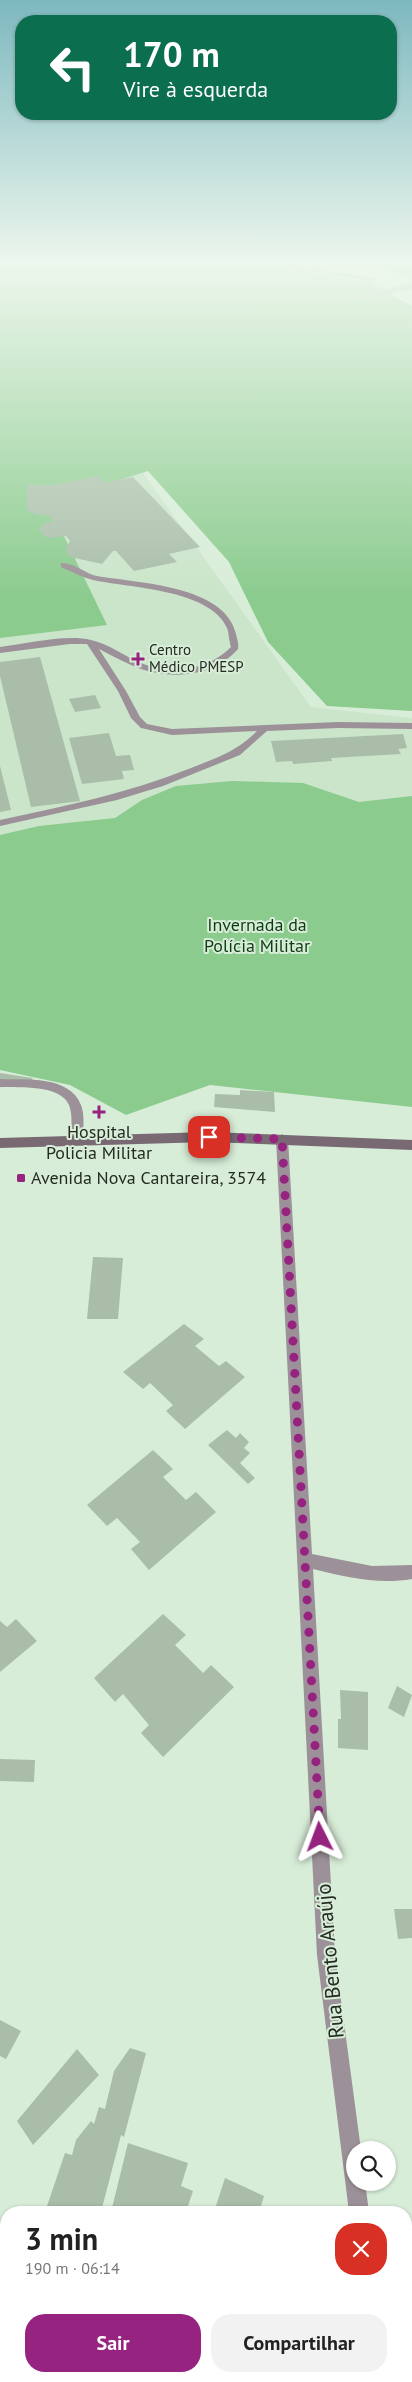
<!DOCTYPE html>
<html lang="pt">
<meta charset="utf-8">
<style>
body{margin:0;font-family:"PT Sans",sans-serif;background:#f2f2f2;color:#222;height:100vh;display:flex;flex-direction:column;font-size:19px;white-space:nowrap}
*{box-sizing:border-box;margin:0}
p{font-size:16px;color:#767676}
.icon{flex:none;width:28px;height:28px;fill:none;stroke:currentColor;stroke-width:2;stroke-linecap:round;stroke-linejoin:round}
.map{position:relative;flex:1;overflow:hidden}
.side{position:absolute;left:0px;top:2206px;width:412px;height:176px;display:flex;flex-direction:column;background:#fff;border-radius:20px 20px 0 0;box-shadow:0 1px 4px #0004}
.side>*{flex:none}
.guide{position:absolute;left:15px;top:15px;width:382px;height:105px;border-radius:20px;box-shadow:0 1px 4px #0004;background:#0b6e4f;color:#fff;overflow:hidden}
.controls{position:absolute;left:346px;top:2141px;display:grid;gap:10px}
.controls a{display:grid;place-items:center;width:50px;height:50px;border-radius:50%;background:#fff;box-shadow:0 1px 4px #0004;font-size:25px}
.pin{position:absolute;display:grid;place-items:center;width:42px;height:42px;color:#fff;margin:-21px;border-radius:10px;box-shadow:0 2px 8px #0006}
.me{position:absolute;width:55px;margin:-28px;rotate:357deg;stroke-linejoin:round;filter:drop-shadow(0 0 4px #0008)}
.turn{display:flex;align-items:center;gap:18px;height:105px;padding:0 25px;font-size:22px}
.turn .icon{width:65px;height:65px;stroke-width:2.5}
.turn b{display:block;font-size:35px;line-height:42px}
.round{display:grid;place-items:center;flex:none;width:52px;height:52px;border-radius:20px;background:#f2f2f2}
.summary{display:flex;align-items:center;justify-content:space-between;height:85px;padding:0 25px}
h1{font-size:30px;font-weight:600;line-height:38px}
.button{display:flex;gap:10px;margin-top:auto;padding:10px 25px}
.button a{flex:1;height:58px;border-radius:20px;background:#972381;color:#fff;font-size:20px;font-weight:600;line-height:58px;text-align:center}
.button a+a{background:#f2f2f2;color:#222}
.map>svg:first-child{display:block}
.built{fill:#cae5ca}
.forest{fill:#8bcb8e}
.building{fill:#a9bda9}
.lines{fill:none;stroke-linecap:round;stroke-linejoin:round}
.service{fill:#9c9198;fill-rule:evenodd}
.minor{fill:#9c9198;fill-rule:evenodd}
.secondary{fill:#786973;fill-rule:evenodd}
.route{stroke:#972381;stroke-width:9;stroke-dasharray:0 16.2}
.poi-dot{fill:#972381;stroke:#d8edd8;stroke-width:2}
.labels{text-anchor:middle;stroke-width:4;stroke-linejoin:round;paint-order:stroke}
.far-poi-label{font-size:15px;fill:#232b23;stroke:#d8edd8;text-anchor:start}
.park-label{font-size:18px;fill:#0d3b14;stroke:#d8edd8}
.poi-label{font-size:18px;fill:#232b23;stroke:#d8edd8}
.near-street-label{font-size:21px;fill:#232b23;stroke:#d8edd8}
</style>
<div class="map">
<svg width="412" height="2382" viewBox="0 0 412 2382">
<rect width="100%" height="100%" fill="#d8edd8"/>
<path class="built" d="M128,452L311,707L412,718V837L0,841V610Z"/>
<path class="forest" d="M0,264H260L371,283L412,306V711L327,706L268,642L229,562L148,471L48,503L107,625L0,638Z
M377,264H412V280Z
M232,781L303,783L359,802L412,796V1107L210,1085L126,1115L70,1085L0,1070V835L39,826L115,818L142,800L176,786Z"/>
<path class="building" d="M412,283V289L355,302L348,298Z
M98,476L104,483L133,477L200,547L169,554L177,562L134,571L116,551H113L102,564L70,557L66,552V548L70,541L66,536L49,538L43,535L39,530L43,524L54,521L48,515H37L27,510V485H56Z
M40,657L80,801L31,807L0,676V662Z
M95,695L101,708L75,712L69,699Z
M109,733L116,756L130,755L134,770L122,771L124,779L82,784L69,738Z
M403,734L407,748L398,749L401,754L331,758L332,761L293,764L292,761L276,762L271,741Z
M0,766L11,810L0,812Z
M0,1073L33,1078L30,1084L0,1080Z
M240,1090L274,1092L275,1112L214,1107L215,1094L240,1095Z
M93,1257L123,1258L118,1319H87Z
M184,1324L204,1339L195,1346L219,1366L226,1361L245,1377L185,1429L166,1411L173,1405L150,1383L143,1389L123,1372Z
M227,1430L236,1438L240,1433L249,1442L244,1448L250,1453L240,1463L255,1478L248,1484L208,1445Z
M153,1450L173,1469L163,1477L186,1500L196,1492L216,1512L149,1570L131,1549L140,1542L117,1518L107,1526L87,1505Z
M163,1614L186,1635L175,1645L203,1673L211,1665L234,1687L163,1757L141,1733L149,1725L123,1694L115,1702L94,1678Z
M16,1619L37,1641L0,1672V1621L7,1627Z
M397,1686L412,1695L404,1717L388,1708Z
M340,1690L368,1692V1750L338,1748V1719H341Z
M0,1759L35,1760L34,1782L0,1781Z
M394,1909H412V1938L398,1939Z
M0,2020L21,2031L6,2059L0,2056Z
M130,2048L146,2053L124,2137L121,2135L101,2212H45L65,2153L72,2155L76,2140L91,2121L94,2124L99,2107L105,2109L114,2071Z
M77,2049L99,2075L33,2145L17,2121Z
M128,2143L188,2163L181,2186L193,2191L186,2212H111Z
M225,2178L264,2196L259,2212H214Z"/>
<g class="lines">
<path class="service" d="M61,563C73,562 86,574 97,576C137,583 225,585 236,634C237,639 239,644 238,649C214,676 175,680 141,669C127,664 113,656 99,649L126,691L140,717L147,724L172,729L338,722L412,723V729L338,728L267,731L240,755L163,786L117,800L0,826V820C65,806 129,793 191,768C218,757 236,752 257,731L172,735L141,728L131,718L118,691L87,644H70L0,653V647C27,644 65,634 91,640C110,644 128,659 146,665C176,674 210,669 231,647C229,641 229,633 227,628C210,589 129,588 93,580C82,577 72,572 61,567Z
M0,1079C26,1080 69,1075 81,1105C85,1115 83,1129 83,1140L81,1143H73L71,1140C71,1129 73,1115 69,1105C60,1084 19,1088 0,1087Z"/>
<path class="minor" d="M270,264H287L375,279L372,281Z
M282,1134L288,1139L312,1554L372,1566L412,1565V1579C378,1585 346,1577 313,1569L335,1955L361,2150H355V2182H365L369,2212H349L317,1955L276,1139Z
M0,2317L6,2319V2340L0,2338Z
M97,2376H126L129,2382H100Z
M368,2376H390L391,2382H369Z"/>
<path class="secondary" d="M209,1132L412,1140V1150L209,1142L0,1148V1138Z"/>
</g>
<linearGradient id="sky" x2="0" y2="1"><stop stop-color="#7db8bf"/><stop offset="0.44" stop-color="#edf7ed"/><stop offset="1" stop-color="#edf7ed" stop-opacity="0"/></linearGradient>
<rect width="412" height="598" fill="url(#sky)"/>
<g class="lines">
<path class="route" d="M209,1137L282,1139L320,1837"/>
</g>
<g class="poi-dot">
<path d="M135.5 651.5h5v5h5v5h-5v5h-5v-5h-5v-5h5z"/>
<path d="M96.5 1104.5h5v5h5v5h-5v5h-5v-5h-5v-5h5z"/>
<rect x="16" y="1173" width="10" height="10" rx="2.5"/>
</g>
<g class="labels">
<g class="far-poi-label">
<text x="149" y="655">Centro<tspan x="149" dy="17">Médico PMESP</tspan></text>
</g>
<g class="park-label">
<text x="257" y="931">Invernada da<tspan x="257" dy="21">Polícia Militar</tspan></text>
</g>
<g class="poi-label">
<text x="99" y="1138">Hospital<tspan x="99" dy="21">Policia Militar</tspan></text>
<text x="31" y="1184" text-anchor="start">Avenida Nova Cantareira, 3574</text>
</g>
<g class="near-street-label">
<text transform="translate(330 1961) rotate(-95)" y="7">Rua Bento Araújo</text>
</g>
</g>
</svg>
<div class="controls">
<a><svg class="icon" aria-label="search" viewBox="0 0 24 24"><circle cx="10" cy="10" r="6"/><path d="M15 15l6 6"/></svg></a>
</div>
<div class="pin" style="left:209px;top:1137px;background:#d93025"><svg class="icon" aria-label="arrive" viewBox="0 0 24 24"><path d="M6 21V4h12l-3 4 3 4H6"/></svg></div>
<svg class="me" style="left:320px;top:1837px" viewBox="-20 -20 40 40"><path d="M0-17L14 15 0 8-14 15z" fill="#972381" stroke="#fff" stroke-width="4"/></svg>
<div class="guide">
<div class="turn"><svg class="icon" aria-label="left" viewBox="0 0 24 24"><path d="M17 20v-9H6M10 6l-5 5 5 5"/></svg><div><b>170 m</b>Vire à esquerda</div></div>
</div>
<section class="side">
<div class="summary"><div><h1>3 min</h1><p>190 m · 06:14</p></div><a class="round" style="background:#d93025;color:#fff"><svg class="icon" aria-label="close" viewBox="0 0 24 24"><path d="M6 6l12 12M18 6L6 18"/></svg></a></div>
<div class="button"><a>Sair</a><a>Compartilhar</a></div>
</section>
</div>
